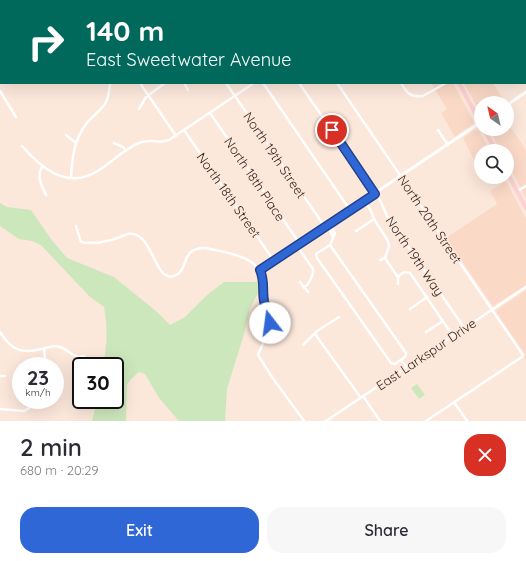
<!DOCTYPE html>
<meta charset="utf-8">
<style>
body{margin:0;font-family:Quicksand,sans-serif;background:#f7f7f7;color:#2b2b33;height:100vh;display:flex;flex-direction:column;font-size:15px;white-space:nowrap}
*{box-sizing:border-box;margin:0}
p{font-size:13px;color:#7c7c81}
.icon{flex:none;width:22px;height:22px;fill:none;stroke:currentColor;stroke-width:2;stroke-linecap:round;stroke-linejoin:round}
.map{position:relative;height:421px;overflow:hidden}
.side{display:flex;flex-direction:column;background:#fff;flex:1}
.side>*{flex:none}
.banner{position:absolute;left:0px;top:0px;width:526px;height:84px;box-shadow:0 4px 16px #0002;background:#00695c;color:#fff;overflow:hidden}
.needle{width:26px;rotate:326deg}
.controls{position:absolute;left:474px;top:96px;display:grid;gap:8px}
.controls a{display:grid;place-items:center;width:40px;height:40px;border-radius:50%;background:#fff;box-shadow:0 4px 16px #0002;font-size:20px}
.speed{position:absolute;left:12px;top:357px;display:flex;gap:8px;font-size:20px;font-weight:700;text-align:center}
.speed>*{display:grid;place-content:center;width:52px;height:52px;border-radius:50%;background:#fff;box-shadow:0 4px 16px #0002;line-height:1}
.speed small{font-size:10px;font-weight:400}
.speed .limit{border:2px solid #111;border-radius:6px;background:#fff;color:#111}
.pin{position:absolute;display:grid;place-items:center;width:34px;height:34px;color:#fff;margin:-17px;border:2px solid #fff;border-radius:50%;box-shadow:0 1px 4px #0007}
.me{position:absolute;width:44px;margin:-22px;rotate:345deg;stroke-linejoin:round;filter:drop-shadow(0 0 3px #0008)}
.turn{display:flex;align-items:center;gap:14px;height:84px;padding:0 20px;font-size:18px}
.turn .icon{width:52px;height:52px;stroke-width:2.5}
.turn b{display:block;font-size:28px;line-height:34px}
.round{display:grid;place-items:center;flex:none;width:42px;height:42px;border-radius:16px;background:#f7f7f7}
.headline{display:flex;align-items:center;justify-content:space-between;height:68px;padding:0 20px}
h1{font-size:24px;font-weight:600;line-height:30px}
.cta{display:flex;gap:8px;margin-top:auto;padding:8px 20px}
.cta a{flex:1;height:46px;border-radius:16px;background:#3067d6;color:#fff;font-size:16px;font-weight:600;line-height:46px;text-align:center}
.cta a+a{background:#f7f7f7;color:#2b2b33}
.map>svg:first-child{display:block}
.built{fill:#fbd9c7}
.green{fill:#cde7bc}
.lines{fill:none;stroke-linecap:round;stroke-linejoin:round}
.minor{stroke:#fff;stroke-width:2.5}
.tertiary{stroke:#fff;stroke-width:3}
.primary{stroke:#fed0d2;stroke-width:4}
.route-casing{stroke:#1f438b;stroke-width:10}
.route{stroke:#3067d6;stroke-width:7}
.labels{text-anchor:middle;stroke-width:3;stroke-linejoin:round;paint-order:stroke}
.street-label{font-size:13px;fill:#2c1f19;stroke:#fce7db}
</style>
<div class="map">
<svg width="526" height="421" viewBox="0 0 526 421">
<rect width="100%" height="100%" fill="#fce7db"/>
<path class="built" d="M431,83H453L473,120V124L455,137L441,113L447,109Z
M464,83H493L506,103H481V114Z
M507,122L526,150V198L507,162V151H501L489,129H507Z
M475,130L479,131L490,151H481V168L479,170L463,138Z
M506,181L526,219V285L493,306L446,238L497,204L490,191Z
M526,290V361L524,358L525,354L496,312L497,310Z"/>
<path class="green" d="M0,203L7,207L31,210L51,239L67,258L114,277L156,311L170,325L185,317L207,295L224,282H257L260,289L250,309L244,334L227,389L225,421H179L159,398L145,374L139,372L130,380L127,385L126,420L127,421H92L97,400H115V366H103C107,345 108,328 104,307L89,296L41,245L32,241L19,239L0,226Z
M417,384L425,395L419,399L411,388Z"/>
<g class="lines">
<path class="minor" d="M84,0L85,1
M201,0L202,1
M240,0L241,1
M280,0L281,1
M347,0L348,1
M475,0V1
M512,0L513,1
M233,1L235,0
M525,15L526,16
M0,63L1,62
M525,72L526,74
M140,83L176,136
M184,83L188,90
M226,83L325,227
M263,83L350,210
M299,83L380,200L387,216L465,329
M337,83L523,355L522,357L426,421
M401,83C406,92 411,98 423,96L446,83
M0,91L16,117
M139,109L146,97L165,83
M210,113L300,244
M184,130L274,261
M438,130L448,145
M66,135L76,143
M114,143L123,147L126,151
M22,146C41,168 66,189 96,172C111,163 124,149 139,143C149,138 159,144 169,140L254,83
M42,167C36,177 42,186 46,195
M71,178C72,158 74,140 86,124C92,116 103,110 107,100C109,95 109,90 110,85
M517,191L526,186
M364,201L370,209L374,219L388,241L389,246L385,258L397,276H399L404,272L410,273L453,336
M328,225L332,228L335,233L330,245
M328,225L333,237
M76,226L81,242C91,244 101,243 111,240C122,238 129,229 140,237C153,245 157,281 174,276C190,271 179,247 206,248C226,253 259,255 264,281C265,287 263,293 264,299C264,306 268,311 269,317C272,329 262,344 258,355L272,377L304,421
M356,231L374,219
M330,245L406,353L405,357L395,364L391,363L317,258L316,254Z
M297,246L313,269C314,275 309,284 304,288
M380,260L385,258
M300,282L308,292
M398,284V276
M410,309L427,297
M0,332C11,350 21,354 41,349C47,348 51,346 56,346C69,348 73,360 84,356
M426,332L443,321
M315,334L361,398
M303,345L317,331L339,317
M44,349L46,366
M401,360L407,367
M0,376H5
M55,389V391
M363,396L380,421
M454,402L467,421
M0,409L24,411L42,400
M326,421L526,287"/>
<path class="tertiary" d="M92,1L93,0
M0,42L1,44
M507,105L526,92
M260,270L481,122"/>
<path class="primary" d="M413,0L414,1
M459,83L481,124
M484,129L496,151
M507,172L526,208"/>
</g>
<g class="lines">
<defs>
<path id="route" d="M270,323C269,315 266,309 264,301C262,290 265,281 260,270L375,194L332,130"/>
</defs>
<use href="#route" class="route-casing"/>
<use href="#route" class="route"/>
</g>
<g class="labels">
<g class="street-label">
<text transform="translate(275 155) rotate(56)" y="5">North 19th Street</text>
<text transform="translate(255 179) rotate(56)" y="5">North 18th Place</text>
<text transform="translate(229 195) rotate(55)" y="5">North 18th Street</text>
<text transform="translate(430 219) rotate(56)" y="5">North 20th Street</text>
<text transform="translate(415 256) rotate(56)" y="5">North 19th Way</text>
<text transform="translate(426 354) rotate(-34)" y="5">East Larkspur Drive</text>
</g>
</g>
</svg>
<div class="controls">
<a><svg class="needle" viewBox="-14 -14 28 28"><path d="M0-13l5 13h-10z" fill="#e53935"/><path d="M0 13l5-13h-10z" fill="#7c7c81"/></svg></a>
<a><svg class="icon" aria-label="search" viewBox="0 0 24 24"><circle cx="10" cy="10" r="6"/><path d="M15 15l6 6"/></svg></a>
</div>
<div class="speed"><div>23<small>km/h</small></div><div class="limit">30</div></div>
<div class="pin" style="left:332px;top:130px;background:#d93025"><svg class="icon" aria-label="arrive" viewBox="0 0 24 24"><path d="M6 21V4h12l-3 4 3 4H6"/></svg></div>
<svg class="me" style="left:270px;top:323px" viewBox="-20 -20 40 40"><circle r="19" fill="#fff"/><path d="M0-13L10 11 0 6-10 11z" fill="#3067d6"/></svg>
<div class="banner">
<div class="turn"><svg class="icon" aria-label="right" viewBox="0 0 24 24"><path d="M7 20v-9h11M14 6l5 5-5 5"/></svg><div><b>140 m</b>East Sweetwater Avenue</div></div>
</div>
</div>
<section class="side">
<div class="headline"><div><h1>2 min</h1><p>680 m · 20:29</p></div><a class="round" style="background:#d93025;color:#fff"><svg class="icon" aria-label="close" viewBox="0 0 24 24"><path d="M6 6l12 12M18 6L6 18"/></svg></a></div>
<div class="cta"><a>Exit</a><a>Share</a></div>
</section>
